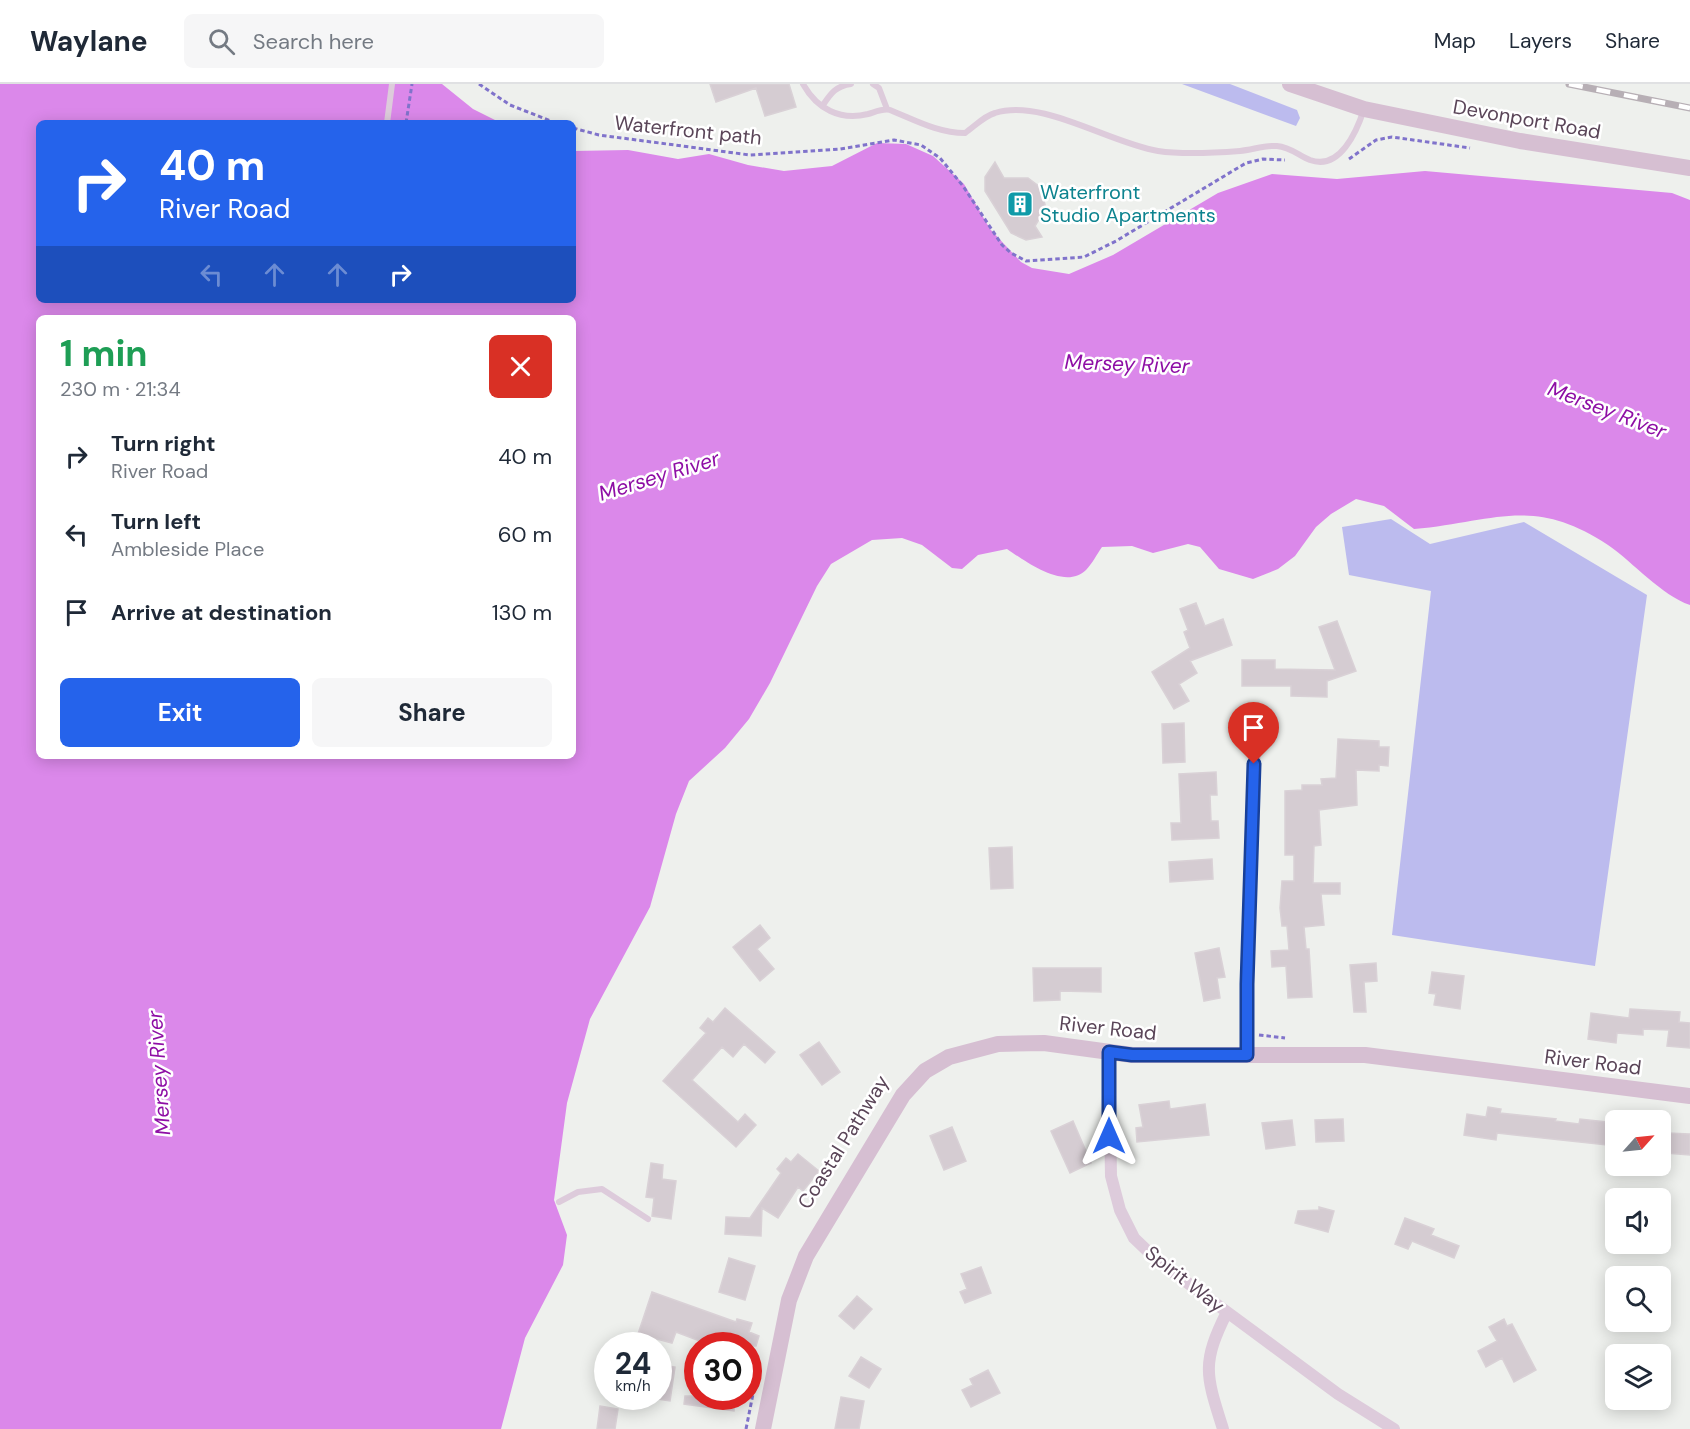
<!DOCTYPE html>
<meta charset="utf-8">
<style>
body{margin:0;font-family:"DM Sans",sans-serif;background:#f6f6f7;color:#1f2937;height:100vh;display:flex;flex-direction:column;font-size:22px;white-space:nowrap}
*{box-sizing:border-box;margin:0}
p{font-size:20px;color:#747a83}
.icon{flex:none;width:33px;height:33px;fill:none;stroke:currentColor;stroke-width:2;stroke-linecap:round;stroke-linejoin:round}
.map{position:relative;flex:1;overflow:hidden}
.side{position:absolute;left:36px;top:231px;width:540px;height:444px;display:flex;flex-direction:column;background:#fff;border-radius:9px;box-shadow:0 3px 15px #0003}
.side>*{flex:none}
.top-card{position:absolute;left:36px;top:36px;width:540px;height:183px;border-radius:9px;box-shadow:0 3px 15px #0003;background:#2563eb;color:#fff;overflow:hidden}
.needle{width:39px;rotate:63deg}
.fabs{position:absolute;left:1605px;top:1026px;display:grid;gap:12px}
.fabs a{display:grid;place-items:center;width:66px;height:66px;border-radius:9px;background:#fff;box-shadow:0 3px 15px #0003;font-size:30px}
.speed{position:absolute;left:594px;top:1248px;display:flex;gap:12px;font-size:30px;font-weight:700;text-align:center}
.speed>*{display:grid;place-content:center;width:78px;height:78px;border-radius:50%;background:#fff;box-shadow:0 3px 15px #0003;line-height:1}
.speed small{font-size:15px;font-weight:400}
.speed .limit{border:9px solid #d22;background:#fff;color:#111}
.pin{position:absolute;display:grid;place-items:center;width:51px;height:51px;color:#fff;margin:-62px -26px;border-radius:50% 50% 50% 0;rotate:-45deg;box-shadow:0 0 6px #0007}
.pin .icon{rotate:45deg}
.me{position:absolute;width:66px;margin:-33px;rotate:0deg;stroke-linejoin:round;filter:drop-shadow(0 0 4px #0008)}
.turn{display:flex;align-items:center;gap:21px;height:126px;padding:0 24px;font-size:27px}
.turn .icon{width:78px;height:78px;stroke-width:2.5}
.turn b{display:block;font-size:42px;line-height:51px}
.lanes{display:flex;align-items:center;height:57px;padding:0 24px;background:#0003;justify-content:center;gap:30px;direction:ltr}
.lanes .off{opacity:.35}
.round{display:grid;place-items:center;flex:none;width:63px;height:63px;border-radius:9px;background:#f6f6f7}
.summary{display:flex;align-items:center;justify-content:space-between;height:102px;padding:0 24px}
h1{font-size:36px;font-weight:700;line-height:45px;color:#1e9e55}
.button{display:flex;gap:12px;margin-top:auto;padding:12px 24px}
.button a{flex:1;height:69px;border-radius:9px;background:#2563eb;color:#fff;font-size:24px;font-weight:700;line-height:69px;text-align:center}
.button a+a{background:#f6f6f7;color:#1f2937}
ul{padding:0;list-style:none}
li{display:flex;align-items:center;gap:18px;height:78px;padding:0 24px}
li div{flex:1}
li b{display:block;font-size:22px}
li em{font-style:normal}
header{display:flex;align-items:center;gap:36px;box-sizing:border-box;height:84px;padding:0 30px;background:#fff;border-bottom:2px solid #e0e1e3}
header strong{font-size:28px}
nav{display:flex;gap:33px;margin-inline-start:auto;font-size:21px}
.search{width:420px;height:54px;background:#f6f6f7;display:flex;align-items:center;gap:15px;box-sizing:border-box;padding:0 21px;border-radius:9px;color:#747a83;font-size:22px}
.map>svg:first-child{display:block}
.green{fill:#bcbbee}
.water{fill:#db88ea;fill-rule:evenodd}
.building{fill:#d5ccd2;stroke:#d9d1d6;stroke-width:1.5}
.lines{fill:none;stroke-linecap:round;stroke-linejoin:round}
.path{stroke:#8073cb;stroke-width:3;stroke-dasharray:4.5 3;stroke-linecap:butt}
.lane{stroke:#ddcbdb;stroke-width:6}
.street{stroke:#ddcbdb;stroke-width:12}
.secondary{stroke:#d6bfd2;stroke-width:16}
.rail-casing{stroke:#b7afb5;stroke-width:7}
.rail{stroke:#fff;stroke-width:4.5;stroke-dasharray:14;stroke-linecap:butt}
.route-casing{stroke:#184099;stroke-width:15}
.route{stroke:#2563eb;stroke-width:10}
.labels{text-anchor:middle;stroke-width:5;stroke-linejoin:round;paint-order:stroke}
.street-label{font-size:20px;fill:#5a4558;stroke:#fff}
.culture-label{font-size:20px;fill:#0d838f;stroke:#fff;text-anchor:start}
.water-label{font-size:21px;font-style:italic;fill:#8e0ea5;stroke:#fff}
</style>
<header>
<strong>Waylane</strong>
<div class="search"><svg class="icon" aria-label="search" viewBox="0 0 24 24"><circle cx="10" cy="10" r="6"/><path d="M15 15l6 6"/></svg>Search here</div>
<nav><a>Map</a><a>Layers</a><a>Share</a></nav>
</header>
<div class="map">
<svg width="1690" height="1345" viewBox="0 0 1690 1345">
<rect width="100%" height="100%" fill="#eef0ed"/>
<path class="green" d="M1182,0H1230L1297,26L1300,34L1296,42Z
M1391,435L1430,460L1524,438L1647,511L1595,882L1392,851L1431,507L1349,491L1342,443Z"/>
<path class="water" d="M0,0H442L473,25L501,39H39V216H573V67L628,66L678,75L709,70L748,81L784,87L832,82L877,59L906,60L933,72L964,100L990,145L1021,178L1032,184L1069,190L1113,171L1218,109L1272,90L1337,95L1425,87L1672,109L1690,116V521C1661,511 1634,479 1608,461C1533,411 1494,438 1414,445L1384,422L1356,415L1331,430L1316,443L1295,472L1278,485L1253,495L1219,485L1200,463L1188,460L1153,469L1132,462L1102,463C1097,470 1092,480 1086,486C1065,507 1025,477 1007,465L978,471L962,485L952,484L922,461L902,454L872,456L831,480L817,502L770,599L749,635L725,664L689,697L676,730L650,823L590,935L567,1019L554,1116L567,1151L563,1181L525,1254L501,1345H0ZM39,234H573V672H39Z"/>
<path class="building" d="M710,0H789L796,23L765,32L756,4L716,18Z
M995,78L1004,94H1028L1040,103L1046,124L1035,142L1042,153L1026,156L1011,149L985,107V93Z
M1196,519L1205,542L1223,535L1232,561L1190,577L1197,589L1179,600L1189,617L1174,625L1152,588L1190,564L1184,548L1188,546L1180,525Z
M1337,537L1356,587L1327,597V613L1291,612V602H1242V576H1275V585L1335,586L1319,543Z
M1184,639L1185,678L1163,679L1162,640Z
M1338,655L1379,657V663H1389L1388,682L1379,681V687L1356,686L1357,721L1319,726L1321,761L1314,762L1313,799H1340V810H1321L1324,841L1304,843L1306,865H1309L1312,913L1288,914L1286,882L1272,883L1271,867L1289,866L1287,842H1282L1280,824L1282,797H1294V771H1285V707L1302,706V701H1322L1321,695L1336,694Z
M1216,688L1217,711H1210L1211,737H1218L1219,754L1172,756L1171,739H1181L1179,690Z
M1012,763L1013,804L991,805L989,764Z
M1212,775L1213,795L1170,798L1169,778Z
M760,841L770,854L757,865L774,885L760,897L733,863Z
M1219,864L1225,893L1217,894L1220,914L1204,917L1195,869Z
M1376,879L1377,897L1364,898L1366,928H1354L1350,881Z
M1033,884H1101V908L1060,907V916L1034,917Z
M1432,888L1464,892L1460,925L1434,921L1436,910L1429,909Z
M725,924L775,968L765,979L744,960L733,973L722,963L692,996L738,1038L745,1030L756,1041L736,1063L663,997L706,949L700,944L708,934L713,938Z
M1630,925L1680,928L1679,938L1690,939V964L1667,962L1669,946L1643,945V951L1617,949L1616,959L1588,955L1591,929L1629,934Z
M819,958L840,988L822,1001L800,971Z
M1169,1017L1170,1025L1205,1020L1209,1051L1137,1058L1136,1044L1143,1043L1139,1021Z
M1488,1023L1501,1025L1500,1029L1556,1035L1555,1037L1579,1040L1580,1035L1616,1039V1062L1497,1049L1496,1056L1464,1051L1467,1030L1486,1033Z
M1343,1035L1344,1057L1316,1058L1315,1036Z
M1292,1036L1295,1061L1266,1065L1262,1039Z
M1073,1037L1091,1079L1070,1089L1051,1047Z
M952,1043L966,1077L944,1086L930,1052Z
M1667,1049L1690,1050V1071L1666,1069Z
M798,1070L819,1087L803,1107L798,1103L778,1134L762,1124L761,1152L725,1150L726,1133L750,1134L781,1089L777,1085L786,1074L791,1078Z
M651,1079L663,1081L662,1095L676,1097L671,1135L652,1132L654,1114L646,1113Z
M1319,1123L1334,1127L1328,1148L1295,1139L1298,1127L1319,1126Z
M1405,1134L1434,1145L1431,1151L1459,1162L1454,1174L1412,1157L1408,1165L1395,1160Z
M729,1174L755,1182L745,1216L719,1208Z
M981,1183L991,1209L965,1219L960,1208L967,1205L961,1190Z
M652,1208L736,1238L737,1235L752,1239L749,1248L759,1252L756,1262H713L676,1248L672,1259L638,1250Z
M857,1212L872,1225L854,1245L839,1232Z
M1504,1235L1507,1242L1512,1240L1536,1286L1514,1298L1502,1274L1486,1283L1478,1267L1497,1257L1489,1243Z
M861,1273L881,1285L869,1304L849,1292Z
M658,1280L675,1283L670,1317L658,1315Z
M988,1286L1000,1309L971,1323L962,1306L973,1301L970,1295Z
M685,1312H735L734,1327L684,1320Z
M841,1313L864,1317L859,1345H835Z
M600,1322L618,1325L615,1345H597Z"/>
<g class="lines">
<path class="path" d="M479,0L510,21L556,39
M406,39L412,0
M573,44L599,51L750,71L840,65L894,56L921,61L940,74L963,102L1002,161L1011,169L1026,177L1084,173L1116,157L1246,79L1263,75L1285,76
M1349,75L1376,56L1392,53L1470,64
M1259,951L1285,954
M746,1345L758,1285"/>
<path class="lane" d="M803,0C817,25 840,37 868,30C875,28 884,24 890,26C915,36 938,49 965,49C975,42 984,32 995,29C1042,14 1109,59 1158,67C1184,71 1214,69 1240,67C1252,66 1265,61 1277,62C1290,63 1298,71 1310,76C1340,87 1357,47 1364,25
M873,0L879,4L887,25
M823,21C831,9 836,2 851,0
M387,39L392,0
M559,1118L578,1108L602,1105L648,1135"/>
<path class="street" d="M1109,967L1111,1092L1120,1126L1134,1154L1158,1177L1227,1228L1338,1310L1394,1345
M1247,971V900L1255,658
M1223,1345C1206,1291 1201,1280 1227,1228"/>
<path class="secondary" d="M1290,0L1364,25L1520,57L1690,84
M763,1345L789,1216L806,1172L903,1011L925,987L949,973L998,960L1044,959L1132,971H1365L1690,1012"/>
<defs>
<path id="rail" d="M1569,0L1690,24"/>
</defs>
<use href="#rail" class="rail-casing"/>
<use href="#rail" class="rail"/>
</g>
<g class="lines">
<defs>
<path id="route" d="M1109,1052V968L1132,971H1247V900L1254,680"/>
</defs>
<use href="#route" class="route-casing"/>
<use href="#route" class="route"/>
</g>
<defs>
<symbol id="building-square" viewBox="-11 -11 22 22"><rect x="-9" y="-9" width="18" height="18" rx="4" fill="#0f9aa8" stroke="#fff"/><path d="M-4-6H4V6H1V3H-1V6H-4ZM-2.5-4.3h1.7v1.8h-1.7ZM.8-4.3h1.7v1.8H.8ZM-2.5-1h1.7V.8h-1.7ZM.8-1h1.7V.8H.8Z" fill="#fff"/></symbol>
</defs>
<g fill-rule="evenodd">
<use href="#building-square" x="1005" y="105" width="30" height="30"/>
</g>
<g class="labels">
<g class="street-label">
<text transform="translate(1527 35) rotate(10)" y="7">Devonport Road</text>
<text transform="translate(688 46) rotate(6)" y="7">Waterfront path</text>
<text transform="translate(1108 944) rotate(6)" y="7">River Road</text>
<text transform="translate(1593 978) rotate(7)" y="7">River Road</text>
<text transform="translate(843 1058) rotate(-58)" y="7">Coastal Pathway</text>
<text transform="translate(1185 1195) rotate(38)" y="7">Spirit Way</text>
</g>
<g class="culture-label">
<text x="1040" y="115">Waterfront<tspan x="1040" dy="23">Studio Apartments</tspan></text>
</g>
<g class="water-label">
<text transform="translate(1127 280) rotate(2)" y="7">Mersey River</text>
<text transform="translate(1607 326) rotate(21)" y="7">Mersey River</text>
<text transform="translate(659 392) rotate(-17)" y="7">Mersey River</text>
<text transform="translate(159 989) rotate(-94)" y="7">Mersey River</text>
</g>
</g>
</svg>
<div class="fabs">
<a><svg class="needle" viewBox="-14 -14 28 28"><path d="M0-13l5 13h-10z" fill="#e53935"/><path d="M0 13l5-13h-10z" fill="#747a83"/></svg></a>
<a><svg class="icon" aria-label="sound" viewBox="0 0 24 24"><path d="M4 9h4l5-4v14l-5-4H4zM17 9q2 3 0 6"/></svg></a>
<a><svg class="icon" aria-label="search" viewBox="0 0 24 24"><circle cx="10" cy="10" r="6"/><path d="M15 15l6 6"/></svg></a>
<a><svg class="icon" aria-label="layers" viewBox="0 0 24 24"><path d="M12 4l9 5-9 5-9-5zM3 14l9 5 9-5"/></svg></a>
</div>
<div class="speed"><div>24<small>km/h</small></div><div class="limit">30</div></div>
<div class="pin" style="left:1254px;top:680px;background:#d93025"><svg class="icon" aria-label="arrive" viewBox="0 0 24 24"><path d="M6 21V4h12l-3 4 3 4H6"/></svg></div>
<svg class="me" style="left:1109px;top:1052px" viewBox="-20 -20 40 40"><path d="M0-17L14 15 0 8-14 15z" fill="#2563eb" stroke="#fff" stroke-width="4"/></svg>
<div class="top-card">
<div class="turn"><svg class="icon" aria-label="right" viewBox="0 0 24 24"><path d="M7 20v-9h11M14 6l5 5-5 5"/></svg><div><b>40 m</b>River Road</div></div>
<div class="lanes"><svg class="icon off" aria-label="left" viewBox="0 0 24 24"><path d="M17 20v-9H6M10 6l-5 5 5 5"/></svg><svg class="icon off" aria-label="ahead" viewBox="0 0 24 24"><path d="M12 20V5M6 11l6-6 6 6"/></svg><svg class="icon off" aria-label="ahead" viewBox="0 0 24 24"><path d="M12 20V5M6 11l6-6 6 6"/></svg><svg class="icon" aria-label="right" viewBox="0 0 24 24"><path d="M7 20v-9h11M14 6l5 5-5 5"/></svg></div>
</div>
<section class="side">
<div class="summary"><div><h1>1 min</h1><p>230 m · 21:34</p></div><a class="round" style="background:#d93025;color:#fff"><svg class="icon" aria-label="close" viewBox="0 0 24 24"><path d="M6 6l12 12M18 6L6 18"/></svg></a></div>
<ul>
<li><svg class="icon" aria-label="right" viewBox="0 0 24 24"><path d="M7 20v-9h11M14 6l5 5-5 5"/></svg><div><b>Turn right</b><p>River Road</p></div><em>40 m</em></li>
<li><svg class="icon" aria-label="left" viewBox="0 0 24 24"><path d="M17 20v-9H6M10 6l-5 5 5 5"/></svg><div><b>Turn left</b><p>Ambleside Place</p></div><em>60 m</em></li>
<li><svg class="icon" aria-label="arrive" viewBox="0 0 24 24"><path d="M6 21V4h12l-3 4 3 4H6"/></svg><div><b>Arrive at destination</b></div><em>130 m</em></li>
</ul>
<div class="button"><a>Exit</a><a>Share</a></div>
</section>
</div>
